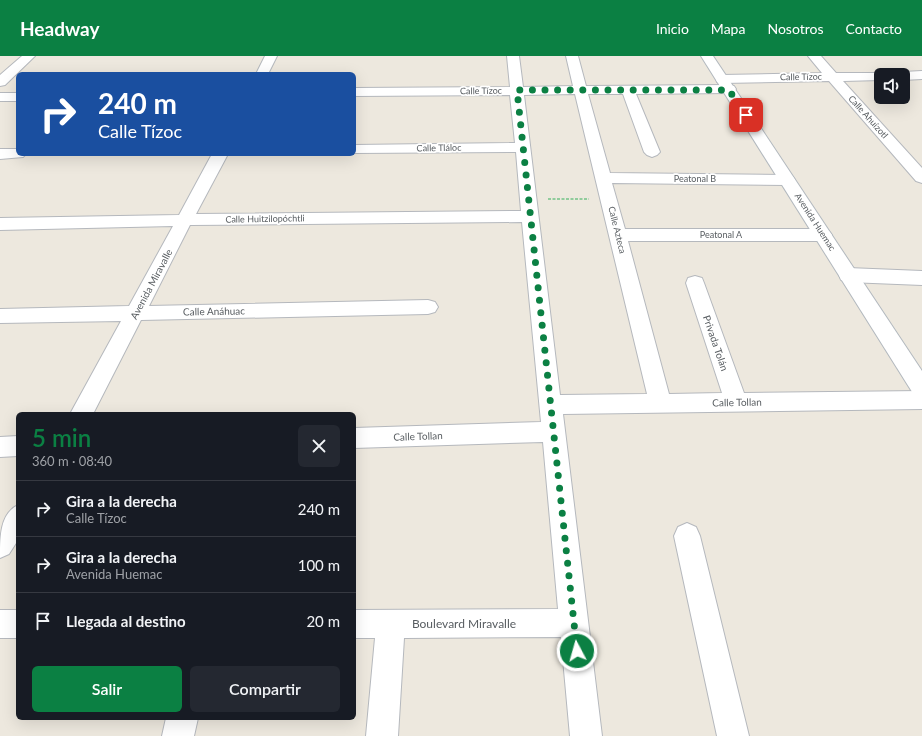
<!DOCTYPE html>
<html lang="es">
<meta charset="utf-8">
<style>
body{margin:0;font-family:Lato,sans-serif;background:#242831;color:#f1f3f6;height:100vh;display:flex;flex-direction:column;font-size:15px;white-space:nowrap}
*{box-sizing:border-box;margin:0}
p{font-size:13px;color:#9ea1a6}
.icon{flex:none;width:22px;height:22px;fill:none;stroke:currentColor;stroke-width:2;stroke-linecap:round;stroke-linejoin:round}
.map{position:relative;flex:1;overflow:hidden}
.side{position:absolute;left:16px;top:356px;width:340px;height:308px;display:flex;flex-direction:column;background:#171b24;border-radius:6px;box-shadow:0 4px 16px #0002}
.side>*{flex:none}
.banner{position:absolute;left:16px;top:16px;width:340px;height:84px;border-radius:6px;box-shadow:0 4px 16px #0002;background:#1a4fa0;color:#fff;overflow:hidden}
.tools{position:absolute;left:874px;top:12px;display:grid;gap:8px}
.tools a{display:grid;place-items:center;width:36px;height:36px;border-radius:6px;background:#171b24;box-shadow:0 4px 16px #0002;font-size:20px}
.pin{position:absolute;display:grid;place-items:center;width:34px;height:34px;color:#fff;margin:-17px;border-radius:8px;box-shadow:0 2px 6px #0006}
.me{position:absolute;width:44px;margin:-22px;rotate:354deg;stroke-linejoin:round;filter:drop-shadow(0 0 3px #0008)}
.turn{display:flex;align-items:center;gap:14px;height:84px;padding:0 16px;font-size:18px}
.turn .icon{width:52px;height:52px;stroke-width:2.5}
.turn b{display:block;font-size:28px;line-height:34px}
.round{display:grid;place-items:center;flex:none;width:42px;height:42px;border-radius:6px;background:#242831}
.head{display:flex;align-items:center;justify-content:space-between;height:68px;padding:0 16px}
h1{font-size:24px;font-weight:600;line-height:30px;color:#0b8043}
.primary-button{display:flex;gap:8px;margin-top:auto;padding:8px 16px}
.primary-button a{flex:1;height:46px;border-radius:6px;background:#0b8043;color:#fff;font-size:16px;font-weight:600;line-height:46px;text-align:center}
.primary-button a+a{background:#242831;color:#f1f3f6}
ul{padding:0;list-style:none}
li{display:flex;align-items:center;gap:12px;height:56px;padding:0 16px;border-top:1px solid #363941}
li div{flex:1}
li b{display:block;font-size:15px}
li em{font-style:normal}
header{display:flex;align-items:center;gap:24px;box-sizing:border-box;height:56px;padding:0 20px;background:#0b8043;color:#fff}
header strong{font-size:19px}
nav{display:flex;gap:22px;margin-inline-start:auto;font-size:14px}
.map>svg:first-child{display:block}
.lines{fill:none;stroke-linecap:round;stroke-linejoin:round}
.street-casing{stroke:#b5b8bd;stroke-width:2}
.secondary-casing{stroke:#b2b8be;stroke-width:2}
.path{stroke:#91cc9c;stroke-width:2;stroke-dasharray:3 1.5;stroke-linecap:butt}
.street{fill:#fff;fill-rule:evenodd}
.secondary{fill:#fff;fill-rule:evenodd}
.route{stroke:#0b8043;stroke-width:7;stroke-dasharray:0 12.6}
.labels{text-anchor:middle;stroke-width:3.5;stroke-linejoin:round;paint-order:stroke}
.far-street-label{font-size:9px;fill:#585d61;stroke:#fff}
.street-label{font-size:10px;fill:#585d61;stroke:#fff}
.near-street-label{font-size:12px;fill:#585d61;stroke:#fff}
</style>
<header>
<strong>Headway</strong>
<nav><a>Inicio</a><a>Mapa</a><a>Nosotros</a><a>Contacto</a></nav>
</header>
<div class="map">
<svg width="922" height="680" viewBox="0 0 922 680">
<rect width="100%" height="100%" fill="#ede8de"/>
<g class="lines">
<defs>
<path id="street" d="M22,0H35L5,29L0,30V19Z
M265,0H277L268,18H256Z
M507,0H519L523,31L573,30L566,0H578L586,30L729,29L734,30L736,33L734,36L729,37L636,38L660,96L657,99L652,101L647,99L644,96L623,38H588L610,117L787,119L793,121L795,124L793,127L787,129L612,127L625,173H823L829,175L832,179L829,183L823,185H628L669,338L722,337L686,227L688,222L695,220L702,222L704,227L744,337L922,335V353L563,358L602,680H570L561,581L404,582L398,680H366L375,582H354V554L558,553L543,386L354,392V372L541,366L522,166L190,169L149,250L428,244L435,246L438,251L435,256L428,258L141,264L93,358H70L121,265L0,267V253L129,250L173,170L0,174V162L179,159L212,98H228L196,158L521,155L516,96L354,97V89L515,87L510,39L354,40V32L510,31ZM575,38L647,338L560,339L524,39Z
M808,0H821L836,17H886L887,19H881V24L843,25L922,112V127L916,125L829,25L722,27L717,26L716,23L717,20L722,19L822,17Z
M922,15V23L903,24V19H897L903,16Z
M0,37H18V45H0Z
M0,93H18V98H26L23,101L0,103Z
M848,212L922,215V229L848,226L841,224L839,219L841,214Z
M18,380V400L0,401V381Z
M18,449V484L9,498L0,502C0,480 0,458 18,449Z
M687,467L696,471L700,480L749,680H717L674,480L678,471Z
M0,554H18V582H0Z
M166,662H198L194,680H162Z"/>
<path id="secondary" d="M701,0H713L922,315V342L914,339Z"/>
</defs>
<use href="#street" class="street-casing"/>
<use href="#secondary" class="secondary-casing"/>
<path class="path" d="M548,143H589"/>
<use href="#street" class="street"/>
<use href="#secondary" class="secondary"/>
</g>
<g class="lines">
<path class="route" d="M577,595L517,34H729L746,59"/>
</g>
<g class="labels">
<g class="far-street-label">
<text transform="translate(801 21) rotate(-1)" y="3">Calle Tízoc</text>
<text transform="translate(481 35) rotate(-1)" y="3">Calle Tízoc</text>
<text transform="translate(868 61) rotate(48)" y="3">Calle Ahuízotl</text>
<text transform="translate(439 92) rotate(-1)" y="3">Calle Tláloc</text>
<text x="695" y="126">Peatonal B</text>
<text transform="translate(265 163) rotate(-1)" y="3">Calle Huitzilopóchtli</text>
<text transform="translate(815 166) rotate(57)" y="3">Avenida Huemac</text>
<text transform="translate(617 174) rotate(76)" y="3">Calle Azteca</text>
<text x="721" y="182">Peatonal A</text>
</g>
<g class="street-label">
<text transform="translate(151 228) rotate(-62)" y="4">Avenida Miravalle</text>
<text transform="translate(214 255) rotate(-1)" y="4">Calle Anáhuac</text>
<text transform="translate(716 287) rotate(71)" y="4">Privada Tolán</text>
<text transform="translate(737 346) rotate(-1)" y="4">Calle Tollan</text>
<text transform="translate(418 380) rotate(-2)" y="4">Calle Tollan</text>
</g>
<g class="near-street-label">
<text x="464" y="572">Boulevard Miravalle</text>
</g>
</g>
</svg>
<div class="tools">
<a><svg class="icon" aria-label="sound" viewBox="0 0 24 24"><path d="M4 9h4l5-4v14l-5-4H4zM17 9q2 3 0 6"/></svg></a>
</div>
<div class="pin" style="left:746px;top:59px;background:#d93025"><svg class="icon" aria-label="arrive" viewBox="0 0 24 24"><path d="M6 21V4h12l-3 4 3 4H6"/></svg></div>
<svg class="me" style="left:577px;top:595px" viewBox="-20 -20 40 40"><circle r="17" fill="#0b8043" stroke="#fff" stroke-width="3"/><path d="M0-11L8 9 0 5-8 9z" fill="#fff"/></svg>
<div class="banner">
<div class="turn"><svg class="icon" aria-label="right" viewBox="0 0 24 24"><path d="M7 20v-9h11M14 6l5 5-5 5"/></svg><div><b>240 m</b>Calle Tízoc</div></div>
</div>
<section class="side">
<div class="head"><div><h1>5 min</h1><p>360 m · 08:40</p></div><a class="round"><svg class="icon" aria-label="close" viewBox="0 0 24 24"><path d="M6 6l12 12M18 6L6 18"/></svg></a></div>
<ul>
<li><svg class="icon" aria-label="right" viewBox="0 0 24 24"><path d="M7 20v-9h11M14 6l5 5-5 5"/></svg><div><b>Gira a la derecha</b><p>Calle Tízoc</p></div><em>240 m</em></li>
<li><svg class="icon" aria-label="right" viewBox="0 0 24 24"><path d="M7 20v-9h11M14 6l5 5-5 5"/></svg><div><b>Gira a la derecha</b><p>Avenida Huemac</p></div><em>100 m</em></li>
<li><svg class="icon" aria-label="arrive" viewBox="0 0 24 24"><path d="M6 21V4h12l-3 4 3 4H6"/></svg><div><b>Llegada al destino</b></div><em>20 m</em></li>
</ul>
<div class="primary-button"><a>Salir</a><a>Compartir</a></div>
</section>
</div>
